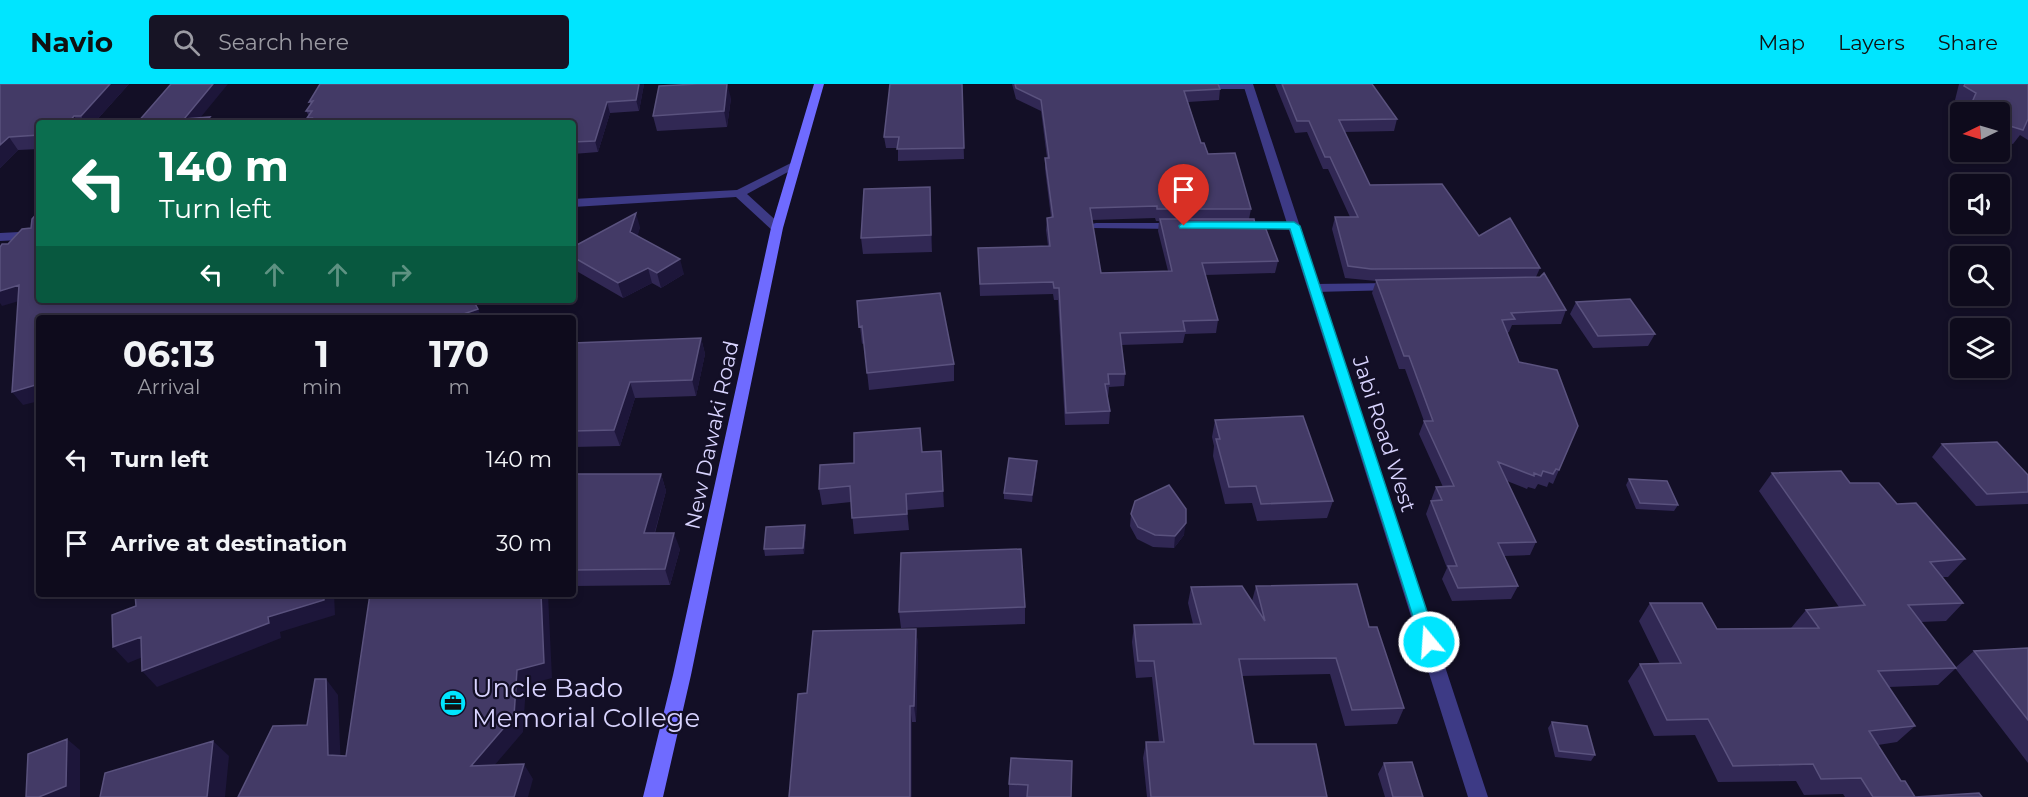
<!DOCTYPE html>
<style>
body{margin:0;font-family:Montserrat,sans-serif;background:#171425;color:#f1f3f6;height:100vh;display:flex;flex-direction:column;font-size:22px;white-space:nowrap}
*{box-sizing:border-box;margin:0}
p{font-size:20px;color:#9b9ba3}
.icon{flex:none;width:33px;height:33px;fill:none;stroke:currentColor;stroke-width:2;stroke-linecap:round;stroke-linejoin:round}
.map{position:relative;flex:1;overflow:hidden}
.sheet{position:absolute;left:36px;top:231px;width:540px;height:282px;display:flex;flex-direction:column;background:#0e0b1c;border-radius:6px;box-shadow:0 3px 9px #0003,0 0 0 2px #2e2b3b}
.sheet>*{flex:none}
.hud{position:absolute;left:36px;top:36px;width:540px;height:183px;border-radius:6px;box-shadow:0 3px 9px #0003,0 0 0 2px #2e2b3b;background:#0b6e4f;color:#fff;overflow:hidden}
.needle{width:39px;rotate:265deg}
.tools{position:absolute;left:1950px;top:18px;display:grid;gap:12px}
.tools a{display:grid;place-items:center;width:60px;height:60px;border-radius:6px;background:#0e0b1c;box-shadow:0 3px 9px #0003,0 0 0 2px #2e2b3b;font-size:30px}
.pin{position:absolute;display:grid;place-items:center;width:51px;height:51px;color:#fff;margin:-62px -26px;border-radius:50% 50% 50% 0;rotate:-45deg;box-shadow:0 0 6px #0007}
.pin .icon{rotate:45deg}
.me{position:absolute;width:66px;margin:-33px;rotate:342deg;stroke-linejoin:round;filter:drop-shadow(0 0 4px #0008)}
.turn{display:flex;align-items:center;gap:21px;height:126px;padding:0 24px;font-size:27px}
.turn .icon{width:78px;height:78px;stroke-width:2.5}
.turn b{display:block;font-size:42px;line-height:51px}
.lanes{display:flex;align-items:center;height:57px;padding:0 24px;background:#0003;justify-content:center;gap:30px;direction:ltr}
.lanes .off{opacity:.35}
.eta{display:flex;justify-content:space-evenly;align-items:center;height:102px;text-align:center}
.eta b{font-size:36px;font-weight:700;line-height:42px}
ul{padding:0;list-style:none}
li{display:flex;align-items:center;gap:18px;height:84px;padding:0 24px}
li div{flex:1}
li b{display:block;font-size:22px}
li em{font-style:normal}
header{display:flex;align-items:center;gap:36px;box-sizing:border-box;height:84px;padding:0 30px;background:#00e5ff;color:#111}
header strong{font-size:28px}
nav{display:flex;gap:33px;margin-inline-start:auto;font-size:21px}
.search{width:420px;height:54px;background:#171425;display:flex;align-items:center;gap:15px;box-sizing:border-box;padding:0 21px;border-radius:6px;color:#9b9ba3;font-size:22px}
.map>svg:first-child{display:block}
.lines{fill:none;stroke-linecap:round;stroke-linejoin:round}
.lane{fill:#3d3a85;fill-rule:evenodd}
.street{fill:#3d3a85;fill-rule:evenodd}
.secondary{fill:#6f6bff;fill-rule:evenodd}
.wall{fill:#312854;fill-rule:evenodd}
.shaded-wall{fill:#1d163a}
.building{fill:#433a66;stroke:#5a527e;stroke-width:1.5}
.route{fill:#00e5ff;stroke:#0095a6;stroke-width:1.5}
.labels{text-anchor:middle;stroke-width:4.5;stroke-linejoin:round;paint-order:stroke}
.street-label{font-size:21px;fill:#d9d4ff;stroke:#130f26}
.near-poi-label{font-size:26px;fill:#d9d4ff;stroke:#130f26;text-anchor:start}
</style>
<header>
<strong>Navio</strong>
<div class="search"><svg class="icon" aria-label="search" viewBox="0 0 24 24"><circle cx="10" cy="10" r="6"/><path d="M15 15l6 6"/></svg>Search here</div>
<nav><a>Map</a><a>Layers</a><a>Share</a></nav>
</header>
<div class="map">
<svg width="2028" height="713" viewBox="0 0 2028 713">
<rect width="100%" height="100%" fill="#130f26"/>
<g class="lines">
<path class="lane" d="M1202,0H1251L1253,2L1248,5H1199L1197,3Z
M1096,139H1175L1180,142L1175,145L1092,144V140Z
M1246,139H1295L1300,142L1295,145L1242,144V140Z
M1391,199L1395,200L1397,203L1395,206L1315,208L1309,204L1315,200Z"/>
<path class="street" d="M1243,0H1253L1488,713H1468Z
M795,77L799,78V82L747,110L781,141L783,144L777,148L773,147L736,113L573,123V115L737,106Z
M39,147V155L0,157V149Z"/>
<path class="secondary" d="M814,0H824L783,144L691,591L663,713H643L673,591L771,144Z"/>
</g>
<path class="wall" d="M0,0H129L94,39H39V65L18,66L0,84Z
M320,0H644L639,27L610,29L598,68L573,70V39L309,38L307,34L309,32L306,27L311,21L309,18Z
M962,0L964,75L898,77V64H886L884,53Z
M1012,0H1218L1220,5L1219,16L1188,18L1201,59L1208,70L1251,125L1249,135L1255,141L1278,177L1275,189L1205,191L1218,236L1216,249L1185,250L1183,259L1121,261L1125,290L1124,302L1109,303L1108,313H1107L1110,327L1109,340L1065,341L1058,216H1054L1053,210L980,212L978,164L1048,162L1046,146L1047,134L1051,133L1045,85V74H1047L1041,27L1016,15ZM1155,134L1156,137H1159L1158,147L1168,187L1101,189L1092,136Z
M1275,0H1372L1397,35L1394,47L1344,48L1370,101L1479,152L1540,184L1536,193L1566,226L1561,240L1512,241L1509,248L1507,249L1559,386L1553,400L1549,398L1547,403L1538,400L1535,405L1528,403L1527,405L1507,397L1536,458L1530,471L1504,472L1518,502L1511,515L1452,517L1442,495L1447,484L1426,430L1436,403H1443L1419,350L1424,337L1405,285H1399L1372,209L1376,197L1345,194L1332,145L1335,133H1350L1328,85H1323L1307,48L1295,49Z
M1959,0H2028V56L2020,51L2013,60L2000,57V28H1964L1967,23L1955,16Z
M731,14L727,43L657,47L653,32Z
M931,120L932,168L863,170L861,154Z
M640,143L637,152L684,190L661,204L652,199L623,214L573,185V163Z
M857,217L954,280V297L869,306L864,259L862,260Z
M1576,218L1655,250L1648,262L1593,264L1570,230Z
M701,254L705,270L696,312L635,314L620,362L573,363V256L574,259Z
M1215,336L1333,417L1327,434L1257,437L1252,419L1225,420L1213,372L1214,362L1212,353Z
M1942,360L2028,391V420L1976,422L1932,373Z
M941,367L944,423L907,426L909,446L854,450L851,418L822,421L819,405L854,379L922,368Z
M1037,383L1032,418L1004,415V409Z
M1772,389L1850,399L1897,420L1965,475L1948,493H1942L1963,519L1946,537L1920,538L1956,584L1938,601L1889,603L1915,642L1897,658L1878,661L1901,697L1915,713H1982H1845L1843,710L1804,711L1796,697L1718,698L1695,651L1654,652L1628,597L1640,580H1660L1639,537L1650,519L1717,545L1791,544L1806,526L1839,523L1759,407Z
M573,390H661L666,407L655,449L680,465L670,501L573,502Z
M1629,395L1678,421L1674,427L1636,425L1626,401Z
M1131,430L1184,451L1174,464L1153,463L1137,455L1130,442Z
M806,447L804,470L765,472L764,465Z
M1256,502L1369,543L1404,624L1397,640L1345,642L1330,590L1242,592L1254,660L1327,713H1147L1143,674L1146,658H1159L1152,593L1136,594L1132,558L1134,541L1193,540L1188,519L1191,503L1252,517Z
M1025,523V540L901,544L899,528Z
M916,545L918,561L916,638H912V713H789Z
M2028,564V679L1955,584L1974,567Z
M1552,638L1595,671L1591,677L1555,673L1548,644Z
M1011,674L1071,713H1009V700Z
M1384,679L1423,713H1385L1378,690Z"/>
<path class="shaded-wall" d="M110,0H129L94,39H85L81,32Z
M213,0H228L196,39L184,35Z
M639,0H644L639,27L636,16Z
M727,0L731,14L727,43L724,27Z
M607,18L610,29L598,68L595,57Z
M74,32L79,39H71L70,37Z
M210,33L213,39H205Z
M9,53L18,66L0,84V61Z
M930,103L931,120L932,168L931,151Z
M636,129L640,143L635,163L630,148Z
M680,175L684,190L661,204L657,189Z
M648,184L652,199L623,214L618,199Z
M19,201L29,214L2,222L0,219V207Z
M478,225L482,234H452Z
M701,254L705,270L696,312L692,296Z
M630,298L635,314L620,362L614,346Z
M39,300V317L23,321L12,308Z
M1037,377V383L1032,418V411Z
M661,390L666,407L650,465L644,449Z
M1186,439L1184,451L1174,464L1175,452Z
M805,441L806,447L804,470L803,464Z
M674,449L680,465L670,501L665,485Z
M324,510H334L335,531L280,548L281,554L157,603L142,587Z
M541,510H548L552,594L526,601L523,648L481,697L471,682Z
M916,545L918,561L916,638L914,622Z
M141,553L155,568L128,579L113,563Z
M326,595L338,611L341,687L328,671Z
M910,622L912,638V713H910Z
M67,655L80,666V713H39Z
M213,657L229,672L225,713H207Z
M524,680L533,695L528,713H514Z"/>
<path class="building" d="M0,0H110L81,32H74L70,37L52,38L51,39H39V51L9,53L0,61Z
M171,0H213L184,35L210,33L205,39H137Z
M320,0H639L636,16L607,18L595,57L573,58V39H308L312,34H307L312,27H306L313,17L309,18Z
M697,0H727L724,27L653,32L659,2Z
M890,0H962L964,64L897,65L899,53H884Z
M1015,0H1218L1220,5L1184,7L1201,59H1204L1208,70L1235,69L1251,125H1157V122L1090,124L1101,189L1172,187L1160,135H1254L1255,141L1264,140L1278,177L1202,179L1218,236L1183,237L1185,247L1120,249L1125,290H1108L1109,300H1105L1110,327L1066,329L1059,204H1054L1053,198L980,200L978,164L1050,162L1047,134L1053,133L1045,74H1049L1041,16L1016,4Z
M1282,0H1372L1397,35L1339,36L1370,101L1442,100L1479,152L1510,134L1540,184L1371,185L1348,182L1335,133H1358L1330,73H1325L1309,37H1297Z
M1965,0H2028V35L2023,46L2000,39V28H1978L1982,23L1973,16L1976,9L1964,2Z
M930,103L931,151L861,154L864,105Z
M39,127V216H473L478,225L452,234H39V300L12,308L19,201L0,207V163L2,160H8L22,145L31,144L32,135Z
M636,129L630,148L680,175L657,189L648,184L618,199L573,173V163Z
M1544,189L1566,226L1511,229L1515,235L1502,236L1519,278L1557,286L1578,342L1559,386L1556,385L1553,390L1543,387L1541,392L1534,389V392L1498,378L1536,458L1498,459L1518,502L1458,504L1448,482H1457L1431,417L1442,416L1436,403L1454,402L1424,337H1433L1409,272H1404L1376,196L1540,193Z
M940,209L954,280L867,289L862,242L859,243L857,217Z
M1630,215L1655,250L1598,252L1576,218Z
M701,254L692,296L630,298L614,346L573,347V259Z
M1303,332L1333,417L1261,420L1256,402L1229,403L1216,355H1220L1215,336Z
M920,344L922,368L941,367L943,407L906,410L907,430L852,434L850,402L819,405L820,381L854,379V349Z
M1997,358L2028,391V408L1987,410L1942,360Z
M1009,374L1037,377L1032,411L1004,409Z
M1841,387L1850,399H1879L1897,420L1916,419L1965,475L1930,478L1963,519L1908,521L1956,584L1878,587L1915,642L1869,647L1901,697H1905L1915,713L1979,709L1982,713H1873L1861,694L1821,695L1813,680L1733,682L1708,635L1667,636L1640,580L1681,579L1650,519H1702L1717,545L1819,544L1806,526L1865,521L1772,389Z
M573,390H661L644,449H674L665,485L573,486Z
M1629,395L1667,397L1678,421L1640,419Z
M1169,401L1186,425V439L1175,452L1155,451L1138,443L1131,430L1135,417Z
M805,441L803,464L764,465L766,443Z
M1021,465L1025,523L899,528L901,469Z
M1357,500L1369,543H1377L1404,624L1352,626L1336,574L1239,575L1254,660H1316L1327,713H1151L1146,658H1164L1154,577H1138L1134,541L1201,540L1191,503L1242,502L1265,537L1256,502Z
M135,510H324V516L268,533L269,539L142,587L141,553L113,563L112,531L136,522Z
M370,510H541L544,579L517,586L514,632L471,682L524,680L514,713H238L273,642L307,641L315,595H326L328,671L346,672Z
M916,545L914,622H910V713H789L798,610L807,609L813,547Z
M2028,564V636L1974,567Z
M1552,638L1587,642L1595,671L1559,667Z
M67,655L66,702L39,713H26L28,670Z
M213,657L207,713H100L105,689Z
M1011,674L1072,677L1071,713H1027L1028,701L1009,700Z
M1412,678L1423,713H1393L1384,679Z"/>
<path class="route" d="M1184,138H1294L1300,142L1437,558L1434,563L1429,565L1423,563L1421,558L1290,145L1180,144L1179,142Z"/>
<defs>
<symbol id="office-disc" viewBox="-11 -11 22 22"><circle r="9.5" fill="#00e5ff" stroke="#130f26"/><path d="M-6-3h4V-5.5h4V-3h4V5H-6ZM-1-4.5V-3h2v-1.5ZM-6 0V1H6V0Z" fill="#111"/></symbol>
</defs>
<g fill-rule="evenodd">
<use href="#office-disc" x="438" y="604" width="30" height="30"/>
</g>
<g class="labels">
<g class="street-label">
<text transform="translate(1384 350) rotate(72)" y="7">Jabi Road West</text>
<text transform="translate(712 351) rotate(-78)" y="7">New Dawaki Road</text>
</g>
<g class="near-poi-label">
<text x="472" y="613">Uncle Bado<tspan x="472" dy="30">Memorial College</tspan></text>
</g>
</g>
</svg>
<div class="tools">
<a><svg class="needle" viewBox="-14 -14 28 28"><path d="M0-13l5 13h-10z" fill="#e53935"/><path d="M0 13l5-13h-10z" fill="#9b9ba3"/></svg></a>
<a><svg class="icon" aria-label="sound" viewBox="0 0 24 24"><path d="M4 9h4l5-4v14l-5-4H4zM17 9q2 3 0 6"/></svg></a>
<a><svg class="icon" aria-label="search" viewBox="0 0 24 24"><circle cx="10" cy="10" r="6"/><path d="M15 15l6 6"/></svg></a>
<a><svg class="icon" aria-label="layers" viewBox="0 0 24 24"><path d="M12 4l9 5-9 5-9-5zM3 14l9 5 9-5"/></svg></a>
</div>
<div class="pin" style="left:1184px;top:142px;background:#d93025"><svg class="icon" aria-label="arrive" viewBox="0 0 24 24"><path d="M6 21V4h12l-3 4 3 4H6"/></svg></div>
<svg class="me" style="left:1429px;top:558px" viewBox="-20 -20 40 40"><circle r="17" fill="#00e5ff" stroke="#fff" stroke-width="3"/><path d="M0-11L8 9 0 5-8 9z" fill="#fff"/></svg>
<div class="hud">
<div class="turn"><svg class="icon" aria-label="left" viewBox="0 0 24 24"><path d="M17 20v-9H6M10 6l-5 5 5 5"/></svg><div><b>140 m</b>Turn left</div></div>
<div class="lanes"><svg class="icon" aria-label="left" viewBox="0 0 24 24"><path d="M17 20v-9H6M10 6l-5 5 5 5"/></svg><svg class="icon off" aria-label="ahead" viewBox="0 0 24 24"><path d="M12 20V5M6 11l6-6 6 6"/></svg><svg class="icon off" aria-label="ahead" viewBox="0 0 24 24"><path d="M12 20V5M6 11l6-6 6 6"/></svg><svg class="icon off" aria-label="right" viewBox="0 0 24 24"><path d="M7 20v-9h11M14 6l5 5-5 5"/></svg></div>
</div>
<section class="sheet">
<div class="eta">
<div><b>06:13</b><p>Arrival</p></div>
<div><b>1</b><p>min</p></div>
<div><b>170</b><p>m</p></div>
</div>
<ul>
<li><svg class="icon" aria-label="left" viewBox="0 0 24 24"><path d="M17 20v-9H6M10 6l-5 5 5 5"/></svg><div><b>Turn left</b></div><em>140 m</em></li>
<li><svg class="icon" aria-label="arrive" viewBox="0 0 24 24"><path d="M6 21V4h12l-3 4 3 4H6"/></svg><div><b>Arrive at destination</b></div><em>30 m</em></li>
</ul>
</section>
</div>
